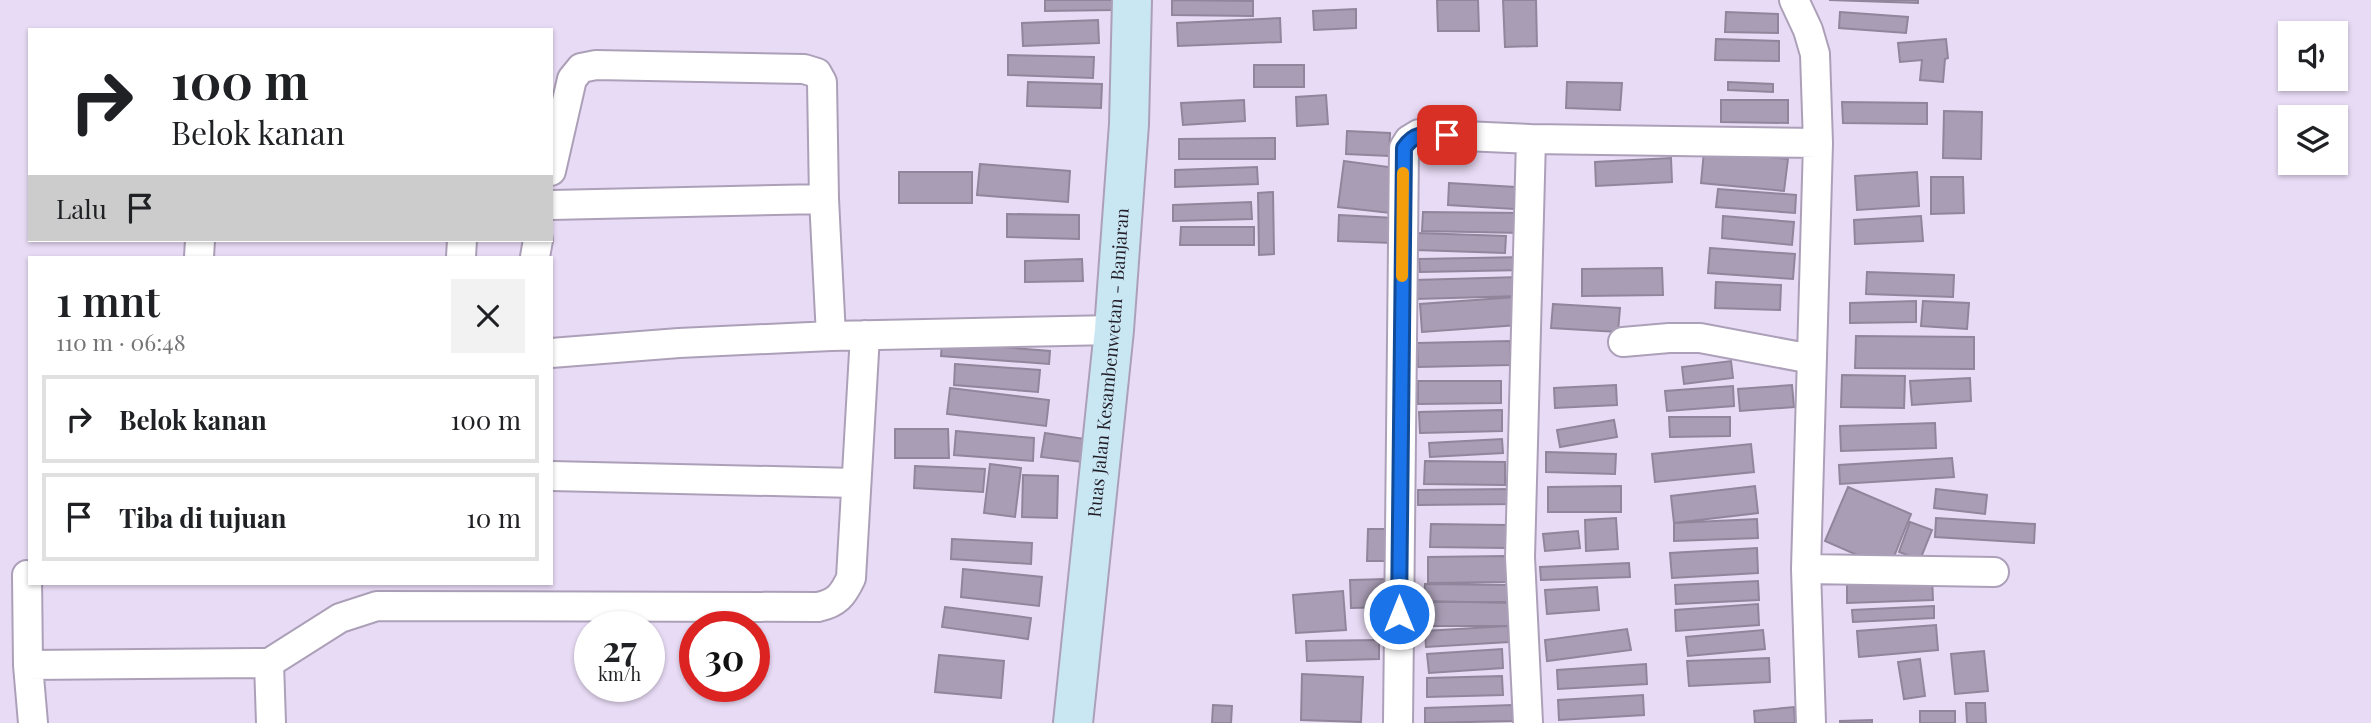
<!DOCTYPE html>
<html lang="id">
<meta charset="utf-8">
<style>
body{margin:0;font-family:"Playfair Display",serif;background:#f2f2f2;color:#202124;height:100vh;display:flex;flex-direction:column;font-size:26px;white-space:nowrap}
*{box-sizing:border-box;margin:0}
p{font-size:23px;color:#757577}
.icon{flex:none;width:38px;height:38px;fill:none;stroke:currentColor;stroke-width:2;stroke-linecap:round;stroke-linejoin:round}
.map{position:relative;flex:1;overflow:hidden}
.drawer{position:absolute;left:28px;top:256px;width:525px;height:329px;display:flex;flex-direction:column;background:#fff;border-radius:0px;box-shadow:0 2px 5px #0004}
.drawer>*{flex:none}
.top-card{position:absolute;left:28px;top:28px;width:525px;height:214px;border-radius:0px;box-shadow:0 2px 5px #0004;background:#fff;color:#202124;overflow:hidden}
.fabs{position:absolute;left:2278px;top:21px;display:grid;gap:14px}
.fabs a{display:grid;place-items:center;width:70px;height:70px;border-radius:0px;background:#fff;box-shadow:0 2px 5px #0004;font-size:35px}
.speed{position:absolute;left:574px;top:611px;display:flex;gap:14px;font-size:35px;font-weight:700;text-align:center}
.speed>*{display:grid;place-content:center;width:91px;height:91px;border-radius:50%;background:#fff;box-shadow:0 2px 5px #0004;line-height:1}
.speed small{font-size:18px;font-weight:400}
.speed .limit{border:10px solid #d22;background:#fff;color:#111}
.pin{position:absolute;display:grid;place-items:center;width:60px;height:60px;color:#fff;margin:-30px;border-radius:14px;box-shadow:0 4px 10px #0006}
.me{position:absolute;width:77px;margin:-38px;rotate:0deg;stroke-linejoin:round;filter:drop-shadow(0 0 5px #0008)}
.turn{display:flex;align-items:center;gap:24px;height:147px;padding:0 28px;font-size:32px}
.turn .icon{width:91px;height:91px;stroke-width:2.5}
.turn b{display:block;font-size:49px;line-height:60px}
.then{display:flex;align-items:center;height:66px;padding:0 28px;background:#0003;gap:14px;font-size:26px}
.round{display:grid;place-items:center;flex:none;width:74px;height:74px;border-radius:0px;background:#f2f2f2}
.head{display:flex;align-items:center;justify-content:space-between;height:119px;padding:0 28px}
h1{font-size:42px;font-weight:600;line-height:52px}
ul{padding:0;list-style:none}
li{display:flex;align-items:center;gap:21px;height:88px;margin:0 14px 10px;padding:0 14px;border:4px solid #e0e0e0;border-radius:0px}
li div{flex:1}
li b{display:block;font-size:26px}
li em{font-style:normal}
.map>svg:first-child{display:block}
.building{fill:#a99db5;stroke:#90859b;stroke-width:2}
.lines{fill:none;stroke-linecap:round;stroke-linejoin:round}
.street-casing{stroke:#aca0b8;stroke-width:32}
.secondary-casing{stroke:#aca0b8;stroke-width:42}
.street{stroke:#fff;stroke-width:28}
.secondary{stroke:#c9e6f3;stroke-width:38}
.route-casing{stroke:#114b97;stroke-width:18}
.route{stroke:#1a73e8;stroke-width:12}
.slow{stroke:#f59e0b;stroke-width:12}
.labels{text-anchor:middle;stroke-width:5;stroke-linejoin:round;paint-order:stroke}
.street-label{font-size:18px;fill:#221e27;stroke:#fff}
</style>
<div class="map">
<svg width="2371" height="723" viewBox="0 0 2371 723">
<rect width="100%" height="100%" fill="#e8dbf5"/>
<path class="building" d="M1045,0H1114V10L1045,11Z
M1172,0L1253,1V16L1172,15Z
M1437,0H1478L1479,31H1438Z
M1503,0H1536L1537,46L1505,47Z
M1829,0H1918V3Z
M1356,9V28L1314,30L1313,11Z
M1726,12L1778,14V33L1725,32Z
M1840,12L1908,17L1906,33L1839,28Z
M1280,18L1281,42L1178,46L1177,23Z
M1098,20L1099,43L1023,46L1022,23Z
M1716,39L1779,41V61L1715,60Z
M1946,39L1948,58L1945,59L1943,82L1920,80L1922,60L1900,62L1898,43Z
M1008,55L1094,57L1093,78L1008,75Z
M1254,65H1304V87H1254Z
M1028,82L1102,84L1101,108L1027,106Z
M1567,82L1622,83L1620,110L1566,108Z
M1728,82L1773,84V92L1728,90Z
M1326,95L1328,124L1297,126L1296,97Z
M1244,100L1245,121L1183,125L1181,103Z
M1721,100H1788V123L1721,122Z
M1842,102L1927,103V124L1843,123Z
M1944,111L1982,112L1981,159L1943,158Z
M1347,131L1390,133L1389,156L1346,154Z
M1275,138V159H1179V139Z
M1704,151L1788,159L1784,191L1701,183Z
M1671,158L1672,182L1596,186L1595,162Z
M1344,161L1396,168L1390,213L1338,207Z
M980,164L1070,171L1068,202L977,195Z
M1257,167L1258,184L1175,187V170Z
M899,172H972V203H899Z
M1917,172L1919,206L1857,210L1855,176Z
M1931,177H1963L1964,213L1931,214Z
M1449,183L1515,187L1514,209L1448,205Z
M1718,189L1796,195L1795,213L1716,207Z
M1273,192L1274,254L1259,255L1258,193Z
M1251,202L1252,219L1173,221V205Z
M1423,212L1523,213V233L1422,231Z
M1007,214L1079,215V239L1007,237Z
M1339,215L1394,218L1393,243L1338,241Z
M1723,216L1794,222L1792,245L1722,238Z
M1921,216L1923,241L1855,244L1854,220Z
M1181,227H1254V245H1180Z
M1417,233L1506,236L1505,253L1416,250Z
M1710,248L1795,254L1793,279L1708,273Z
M1526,257V270L1420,272L1419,259Z
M1082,259L1083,281L1025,282V261Z
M1662,268L1663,295L1582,296V269Z
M1867,272L1954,275L1953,297L1866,294Z
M1520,277V296L1416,299L1415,280Z
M1716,282L1781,285L1780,310L1715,308Z
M1516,297L1518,325L1422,332L1420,304Z
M1916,301V322L1850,323V303Z
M1923,301L1969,303L1967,329L1921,326Z
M1553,304L1620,308L1618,332L1551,328Z
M1856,336L1974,337V369L1855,368Z
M1510,341V365L1418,367L1417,343Z
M942,342L1050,351L1049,364L941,356Z
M1731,361L1733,378L1684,384L1682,367Z
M955,364L1040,370L1038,392L954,385Z
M1842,375L1905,376L1904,408L1841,407Z
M1970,378L1971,401L1912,405L1910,381Z
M1418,381H1501V403L1418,404Z
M1616,385L1617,405L1555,408L1554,388Z
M1792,385L1794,407L1740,411L1738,389Z
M1733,386L1734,406L1667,411L1665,391Z
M950,388L1049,400L1046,426L947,414Z
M1502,410V431L1420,433L1419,412Z
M1669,417H1730V436L1670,437Z
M1614,420L1617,437L1560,447L1557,430Z
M1935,423L1936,448L1841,451L1840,426Z
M895,429H948L949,458H895Z
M956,431L1034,438L1033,461L954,455Z
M1045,433L1085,439L1082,462L1041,457Z
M1502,439L1503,453L1430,457L1429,443Z
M1751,444L1754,472L1655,482L1652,454Z
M1546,452L1616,454L1615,474L1546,472Z
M1952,458L1954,477L1840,484L1839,465Z
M1425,461L1505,462V485L1424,484Z
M990,464L1021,468L1015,517L984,513Z
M915,466L985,469L983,492L914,488Z
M1023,475L1058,476L1057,518L1022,517Z
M1621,486V512H1548V487Z
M1755,486L1758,513L1674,523L1671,496Z
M1848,487L1911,514L1889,569L1825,541Z
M1514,489L1515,504L1418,505V490Z
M1936,489L1987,495L1985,514L1934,508Z
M1616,518L1618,549L1586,551L1585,520Z
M1936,518L2035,524L2034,543L1935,537Z
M1757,519L1758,538L1674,541V523Z
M1910,522L1932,530L1920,560L1899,552Z
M1431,524L1506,525V548L1430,547Z
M1368,529H1389L1388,561H1367Z
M1578,531L1580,548L1545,551L1543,534Z
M952,539L1032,543L1031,564L951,559Z
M1757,548L1758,573L1672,578L1670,553Z
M1506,556V582L1428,583V557Z
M1629,563L1630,577L1541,580L1540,567Z
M963,569L1042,577L1039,606L961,597Z
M1932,577L1933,600L1847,603V580Z
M1388,579L1389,607L1351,608L1350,580Z
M1758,581L1759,600L1676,604L1675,585Z
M1425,584L1510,585L1509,603L1424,601Z
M1597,587L1599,610L1547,614L1545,590Z
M1343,591L1346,630L1296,633L1293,595Z
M1428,602H1508V626H1428Z
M1758,604L1759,625L1676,631L1675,610Z
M1934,606V618L1853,622L1852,610Z
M945,607L1031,618L1028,639L942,627Z
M1936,625L1938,650L1859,657L1857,631Z
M1508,626L1509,642L1426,647L1425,631Z
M1627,629L1631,650L1547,661L1545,640Z
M1763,630L1765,649L1688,656L1686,637Z
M1379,640V659L1307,661L1306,641Z
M1502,649L1503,668L1429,673L1427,654Z
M1984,651L1988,691L1955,694L1951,654Z
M939,655L1004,661L1001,698L935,692Z
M1769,658L1770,682L1689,686L1687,661Z
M1920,659L1925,696L1904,699L1898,662Z
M1646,664L1647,684L1558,689L1557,670Z
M1302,674L1363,677L1361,722L1301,720Z
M1502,676L1503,695L1427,697V678Z
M1643,695L1644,715L1559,720L1558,700Z
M1966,703H1985L1986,723H1967Z
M1213,705L1232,706L1231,723H1212Z
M1512,705L1513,721L1425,723V708Z
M1794,707L1795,723H1755L1754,711Z
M1920,711H1955V723H1920Z
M1872,720V723H1840V721Z"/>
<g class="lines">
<defs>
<path id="street" d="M1794,0L1808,30L1815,54L1818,143L1806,569L1811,723
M551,171L572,79L581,68L596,65L804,69L817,73L822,82L824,199L831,336
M551,205L824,199
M199,257L200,240
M461,257L462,240
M535,257L538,240
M1623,342L1669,338H1700L1812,359
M551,353L679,343L831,336L1114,330
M551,476L856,483
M1806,569L1994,572
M27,575L28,665L33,723
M269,663L271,723
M28,665L269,663L340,618L377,606L818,607C837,603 843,595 851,578L865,335
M1398,723L1404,148L1409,140L1419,134L1531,139L1818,143
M1528,723L1520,557L1531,139"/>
<g id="secondary">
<path id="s1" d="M1073,723L1114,330L1129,124L1132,0"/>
</g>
</defs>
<use href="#street" class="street-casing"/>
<use href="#secondary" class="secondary-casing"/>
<use href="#street" class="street"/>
<use href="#secondary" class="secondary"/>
</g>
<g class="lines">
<defs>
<path id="route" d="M1399,614L1404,148C1415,131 1429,134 1447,135"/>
</defs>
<use href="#route" class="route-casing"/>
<use href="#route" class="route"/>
<path class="slow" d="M1402,276L1403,173"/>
</g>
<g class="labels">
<g class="street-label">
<text dy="6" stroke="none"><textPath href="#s1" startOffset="362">Ruas Jalan Kesambenwetan - Banjaran</textPath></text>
</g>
</g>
</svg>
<div class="fabs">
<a><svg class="icon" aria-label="sound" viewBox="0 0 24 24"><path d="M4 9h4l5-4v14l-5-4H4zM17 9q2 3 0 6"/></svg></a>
<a><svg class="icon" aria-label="layers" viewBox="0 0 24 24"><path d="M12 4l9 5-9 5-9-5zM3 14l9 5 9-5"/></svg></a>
</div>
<div class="speed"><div>27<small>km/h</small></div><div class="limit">30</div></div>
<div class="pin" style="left:1447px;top:135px;background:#d93025"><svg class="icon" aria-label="arrive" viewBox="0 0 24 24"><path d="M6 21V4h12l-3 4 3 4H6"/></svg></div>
<svg class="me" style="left:1399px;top:614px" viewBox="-20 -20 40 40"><circle r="17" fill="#1a73e8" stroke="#fff" stroke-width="3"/><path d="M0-11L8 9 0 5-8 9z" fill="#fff"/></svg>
<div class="top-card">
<div class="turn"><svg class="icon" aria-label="right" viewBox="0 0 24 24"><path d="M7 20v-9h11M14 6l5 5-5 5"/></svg><div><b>100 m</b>Belok kanan</div></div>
<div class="then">Lalu<svg class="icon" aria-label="arrive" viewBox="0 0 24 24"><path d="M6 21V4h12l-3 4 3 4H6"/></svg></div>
</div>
<section class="drawer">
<div class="head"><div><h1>1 mnt</h1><p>110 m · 06:48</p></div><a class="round"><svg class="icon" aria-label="close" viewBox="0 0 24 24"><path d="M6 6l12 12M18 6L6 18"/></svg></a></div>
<ul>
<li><svg class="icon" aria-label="right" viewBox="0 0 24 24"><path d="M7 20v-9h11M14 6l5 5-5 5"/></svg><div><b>Belok kanan</b></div><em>100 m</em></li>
<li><svg class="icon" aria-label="arrive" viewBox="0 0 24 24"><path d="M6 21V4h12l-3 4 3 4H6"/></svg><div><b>Tiba di tujuan</b></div><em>10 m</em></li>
</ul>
</section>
</div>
